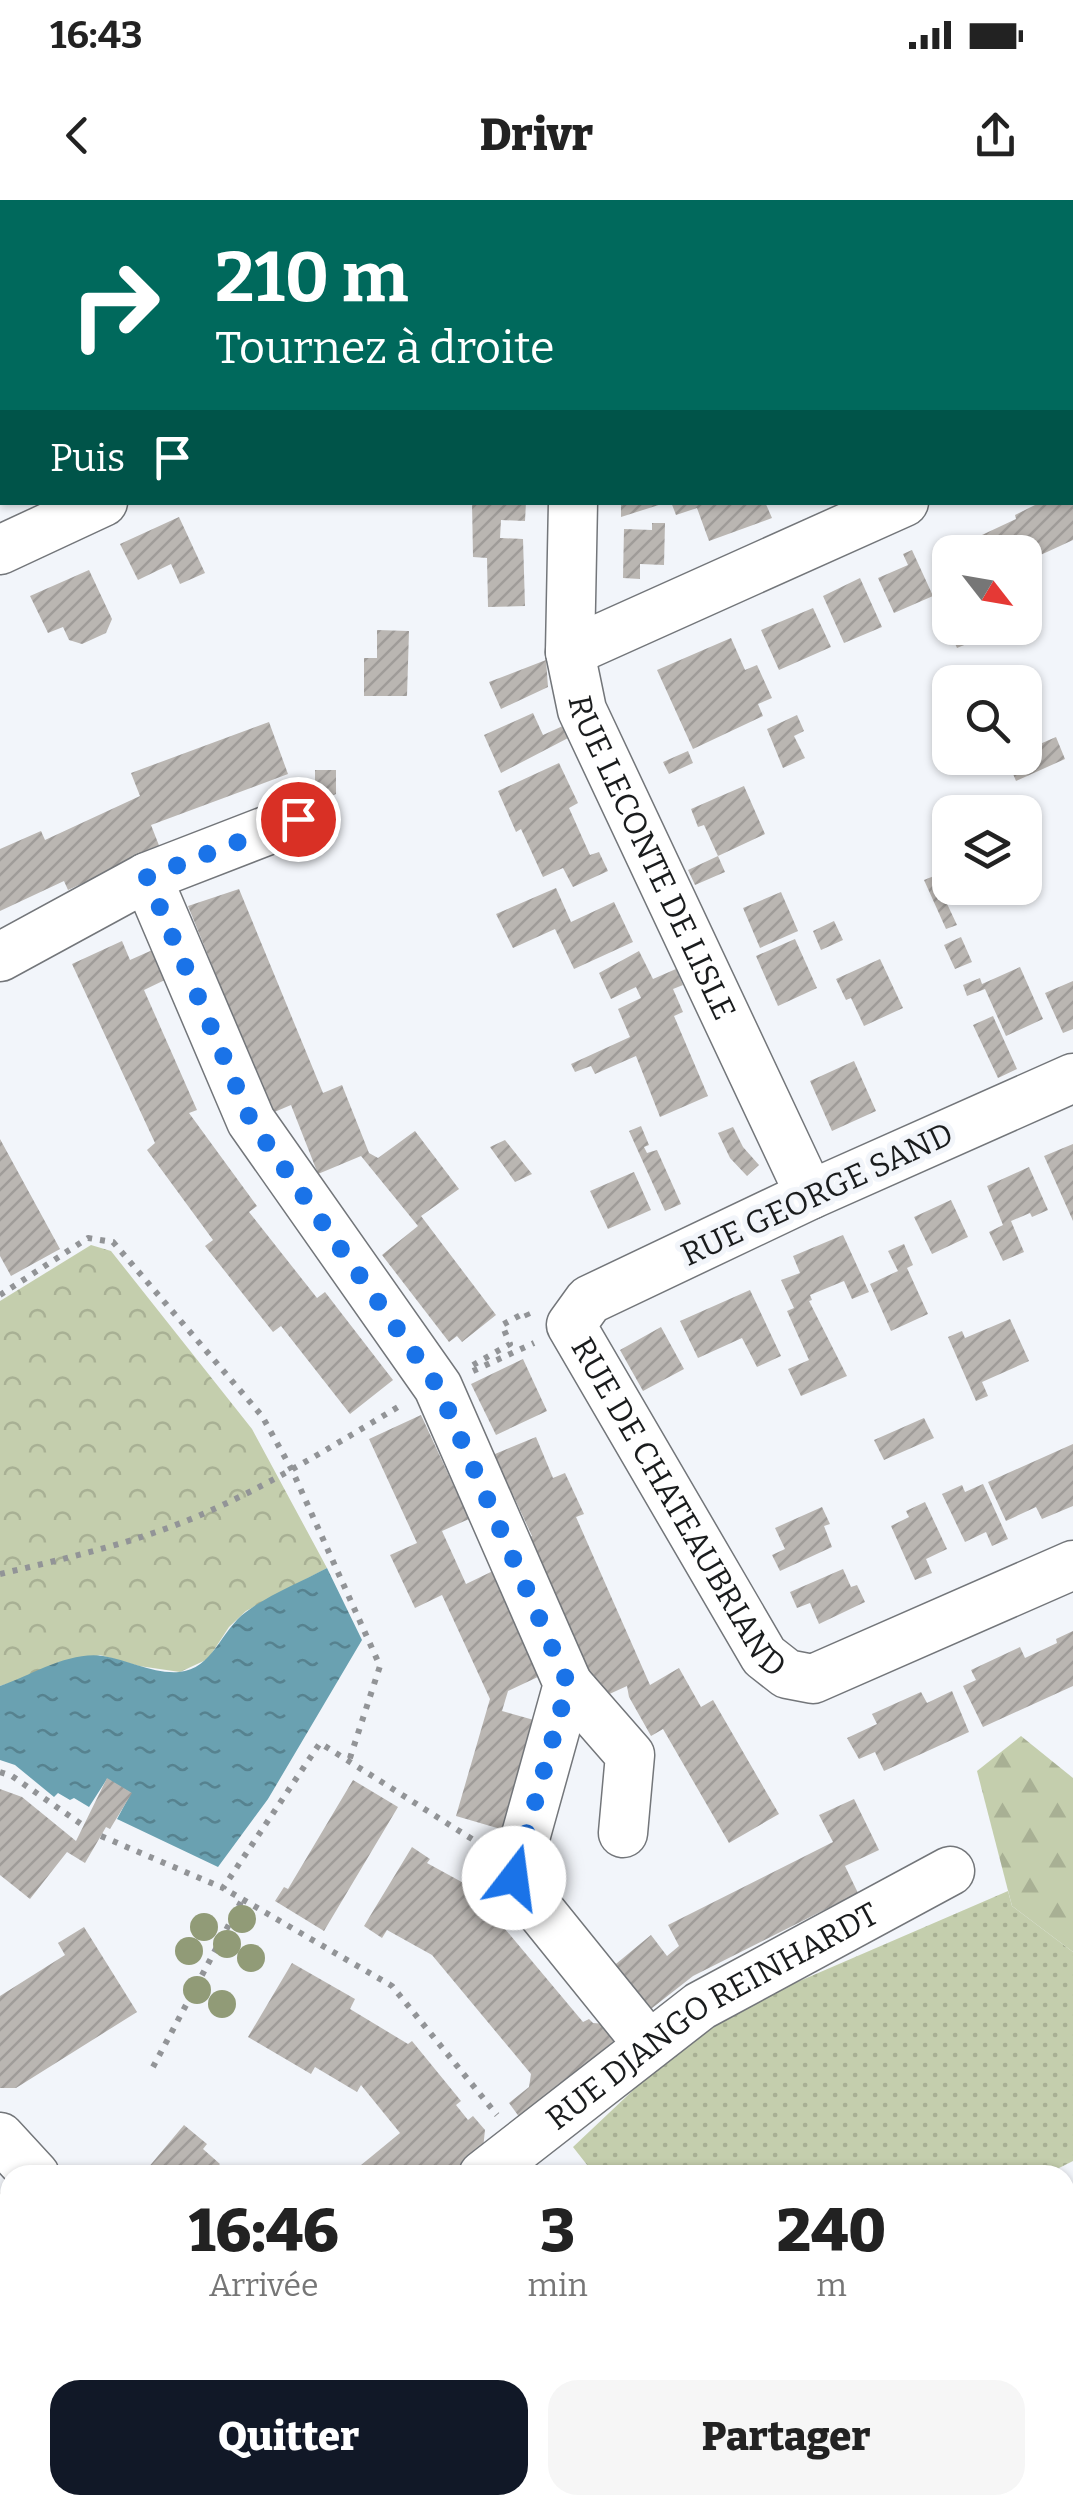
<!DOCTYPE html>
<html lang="fr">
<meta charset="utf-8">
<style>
body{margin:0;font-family:Bitter,serif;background:#f6f6f6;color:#222;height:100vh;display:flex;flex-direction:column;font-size:38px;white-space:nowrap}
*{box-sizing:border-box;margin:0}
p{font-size:32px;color:#767676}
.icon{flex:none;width:55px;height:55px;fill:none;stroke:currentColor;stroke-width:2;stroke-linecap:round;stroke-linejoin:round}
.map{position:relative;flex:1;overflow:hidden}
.details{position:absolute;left:0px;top:1965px;width:1075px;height:350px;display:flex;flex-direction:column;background:#fff;border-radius:30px 30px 0 0;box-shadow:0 2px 8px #0004}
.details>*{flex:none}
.hud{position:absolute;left:0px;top:0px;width:1075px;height:305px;box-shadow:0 2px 8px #0004;background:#00695c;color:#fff;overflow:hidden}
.needle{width:65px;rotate:121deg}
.fabs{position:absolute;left:932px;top:335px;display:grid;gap:20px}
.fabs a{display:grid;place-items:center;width:110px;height:110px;border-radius:20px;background:#fff;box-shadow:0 2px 8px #0004;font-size:50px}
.pin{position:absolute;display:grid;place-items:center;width:85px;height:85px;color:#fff;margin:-42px;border:5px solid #fff;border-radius:50%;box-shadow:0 2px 10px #0007}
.me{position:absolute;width:110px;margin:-55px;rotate:15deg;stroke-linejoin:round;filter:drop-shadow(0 0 8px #0008)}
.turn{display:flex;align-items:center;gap:35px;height:210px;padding:0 50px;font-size:45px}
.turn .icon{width:130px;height:130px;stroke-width:2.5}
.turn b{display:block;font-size:70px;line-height:85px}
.then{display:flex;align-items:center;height:95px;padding:0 50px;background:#0003;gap:20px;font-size:38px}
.eta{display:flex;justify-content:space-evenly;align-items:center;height:170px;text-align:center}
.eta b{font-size:60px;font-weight:800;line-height:70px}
.cta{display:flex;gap:20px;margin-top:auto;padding:20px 50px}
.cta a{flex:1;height:115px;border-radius:30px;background:#111827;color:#fff;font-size:40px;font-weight:800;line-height:115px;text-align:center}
.cta a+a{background:#f6f6f6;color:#222}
.status{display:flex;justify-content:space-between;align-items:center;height:70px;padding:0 50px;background:#fff;direction:ltr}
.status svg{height:28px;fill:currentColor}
header{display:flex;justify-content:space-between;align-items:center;height:130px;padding:0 50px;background:#fff;font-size:45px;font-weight:800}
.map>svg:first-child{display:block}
.grass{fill:url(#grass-dots)}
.forest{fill:url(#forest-firs)}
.park{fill:url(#park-crowns)}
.water{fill:url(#water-ripples)}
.building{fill:url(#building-hatch)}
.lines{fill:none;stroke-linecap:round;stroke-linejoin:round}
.minor-casing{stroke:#73767a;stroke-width:51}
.path{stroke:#929497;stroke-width:6;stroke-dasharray:5 8;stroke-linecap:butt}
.minor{stroke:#fff;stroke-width:48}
.rail{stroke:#57595b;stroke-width:8;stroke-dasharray:12 12;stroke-linecap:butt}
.tree{fill:#919b77}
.route{stroke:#1a73e8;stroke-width:18;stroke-dasharray:0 32.4}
.labels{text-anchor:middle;stroke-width:10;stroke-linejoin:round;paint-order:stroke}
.street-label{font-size:32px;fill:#1a1c1d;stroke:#f2f5fa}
</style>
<div class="status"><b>16:43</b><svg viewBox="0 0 49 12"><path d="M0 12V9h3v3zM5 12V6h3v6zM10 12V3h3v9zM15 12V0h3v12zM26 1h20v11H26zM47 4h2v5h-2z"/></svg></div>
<header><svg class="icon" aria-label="back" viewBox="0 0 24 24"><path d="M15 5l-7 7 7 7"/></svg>Drivr<svg class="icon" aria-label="share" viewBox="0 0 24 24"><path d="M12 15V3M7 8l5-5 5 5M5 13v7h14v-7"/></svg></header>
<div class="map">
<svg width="1073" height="2315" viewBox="0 0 1073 2315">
<defs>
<pattern id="grass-dots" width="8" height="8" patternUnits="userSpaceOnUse" patternTransform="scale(2.5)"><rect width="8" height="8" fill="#c4cead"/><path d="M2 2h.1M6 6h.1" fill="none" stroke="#a8b094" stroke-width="1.8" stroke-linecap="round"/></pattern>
<pattern id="forest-firs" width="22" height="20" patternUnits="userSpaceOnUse" patternTransform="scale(2.5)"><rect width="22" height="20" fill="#c4cead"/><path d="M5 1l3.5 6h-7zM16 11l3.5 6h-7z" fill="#a8b094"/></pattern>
<pattern id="park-crowns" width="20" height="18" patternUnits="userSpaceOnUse" patternTransform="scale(2.5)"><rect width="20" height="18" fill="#c4cead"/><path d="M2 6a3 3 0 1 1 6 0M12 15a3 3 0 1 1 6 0" fill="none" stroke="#a8b094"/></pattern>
<pattern id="water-ripples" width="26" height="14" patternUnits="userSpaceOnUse" patternTransform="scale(2.5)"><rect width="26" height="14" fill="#6aa1b1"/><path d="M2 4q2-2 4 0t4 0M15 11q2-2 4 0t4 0" fill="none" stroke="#56828f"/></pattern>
<pattern id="building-hatch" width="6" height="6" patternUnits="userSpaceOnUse" patternTransform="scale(2.5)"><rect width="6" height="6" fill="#bab6b2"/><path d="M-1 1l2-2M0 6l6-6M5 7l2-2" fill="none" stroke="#9f9c99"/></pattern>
</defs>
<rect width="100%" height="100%" fill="#f2f5fa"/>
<path class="grass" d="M1008,1691L1012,1706L1073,1752V1961L1045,1975H595L573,1947L682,1844L758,1799Z
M336,2305H494L479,2315H321Z"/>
<path class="forest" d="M1021,1536L1073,1578V1752L1012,1706L977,1571Z"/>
<path class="park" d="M91,1045L111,1051L252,1229L327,1368L246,1411L229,1427L208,1459L180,1472L139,1466L100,1455L0,1486V1101Z"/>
<path class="water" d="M327,1368L362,1440L268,1599L218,1667L117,1619L131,1593L107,1579L89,1607L74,1598L70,1600L58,1593L54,1597L15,1565L0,1560V1486C32,1475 69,1451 103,1456C128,1460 153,1474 179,1472C213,1469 221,1430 246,1412C270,1394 301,1382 327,1368Z"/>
<path class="building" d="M472,302H526L525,321L501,320L500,338L523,339L525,406L488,407L487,358L473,357Z
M621,302H665V303L621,317Z
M671,302H765L772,318L709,341L697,308L676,315Z
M1041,302H1073V340L1034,358L1036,362L1025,367V352H971L967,342L1016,319L1015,315Z
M179,317L205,373L180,384L171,364L138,380L120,344Z
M652,323H665L664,365L640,364V379L623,378L624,329L652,330Z
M912,350L933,396L894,413L878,378L908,365L903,354Z
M89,370L112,419L106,433L82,444L69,440L63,427L48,433L30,396Z
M860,378L882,427L844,443L823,396Z
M950,392V428H1004L957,448L935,399Z
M813,408L831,447L779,470L761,430Z
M377,430L409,431L407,496H364V458H377Z
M731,438L745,470L757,465L772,498L758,504L763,516L693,549L657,470Z
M546,460L548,487L501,509L489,482Z
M533,513L543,535L565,525L570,537L501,573L484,535Z
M797,515L804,531L794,536L805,558L783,568L767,529Z
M269,522L288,574L151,625L160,648L68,690L64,681L0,711V649L41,631L45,640L140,596L131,573Z
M1056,537L1065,559L1016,581L1011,569L1026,563V550Z
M688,551L693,563L669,574L663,562Z
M559,563L578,603L569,608L590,655L599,652L608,671L573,687L563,668L543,677L521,629L516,632L498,591Z
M315,570H336V594L315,604Z
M744,586L765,634L718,656L704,625L698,627L691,609Z
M950,630V654L941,658L932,638Z
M718,656L725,672L695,685L688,670Z
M934,676L957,725L946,729L924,680Z
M556,688L571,722L614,702L633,742L574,769L555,729L513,748L496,714Z
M239,689L323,893L342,885L369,953L378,958L415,931L459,989L421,1016L496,1115L462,1142L457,1136L449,1142L382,1055L418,1026L361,956L318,974L291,905L272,913L188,706Z
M781,692L798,731L760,748L743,708Z
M834,721L843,740L821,750L813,731Z
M961,737L972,762L955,769L944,745Z
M795,739L817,788L778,806L756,756Z
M122,741L130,760L157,748L171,777L144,790L197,910L189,913L257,1006L249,1012L317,1098L325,1092L393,1180L350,1214L281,1126L273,1132L205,1046L213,1040L147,950L155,943L72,764Z
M639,751L653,779L676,769L683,785L673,789L683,812L674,816L708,896L660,917L636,856L595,874L591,866L575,872L571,864L630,837L618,809L641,798L636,787L611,799L599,773Z
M880,759L903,808L864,826L851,798L846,800L836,779Z
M1020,767L1043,819L1006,836L985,789L967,796L963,785L980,778L982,784Z
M1073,781V829L1063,833L1045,793Z
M993,816L1017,869L998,878L973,825Z
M854,861L876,911L832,931L810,881Z
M641,926L649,945L644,947L647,953L657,950L681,1004L665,1011L629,931Z
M733,927L743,947L759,965L747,976L730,958L718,933Z
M0,939L60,1049L11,1076L0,1056Z
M505,940L532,974L515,982L490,947Z
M1073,944V1021L1044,956Z
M1029,967L1048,1010L1032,1017L1030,1013L1011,1021L1024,1052L1003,1061L989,1032L1003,1025L987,986Z
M634,972L651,1010L608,1029L590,991Z
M951,1000L968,1037L932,1054L914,1017Z
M843,1035L869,1092L852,1099L844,1081L810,1095L812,1100L809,1101L847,1176L801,1196L788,1169L809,1160L787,1111L794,1108L781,1080L800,1073L793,1056Z
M904,1044L913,1065L907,1068L928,1114L891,1131L870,1084L898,1071L888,1051Z
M750,1090L781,1156L757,1167L742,1138L698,1158L680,1121Z
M1010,1119L1029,1161L982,1182L988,1196L976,1201L948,1137L962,1131L965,1138Z
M661,1127L684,1169L643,1191L620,1150Z
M523,1159L547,1211L496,1235L471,1184Z
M421,1215L469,1319L442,1331L466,1384L493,1371L542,1475L508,1491L502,1511L541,1522L511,1632L456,1616L490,1499L442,1395L415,1408L390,1355L417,1343L369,1239Z
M924,1218L934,1238L884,1260L874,1240Z
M536,1237L553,1278L565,1273L584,1314L576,1317L650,1485L679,1468L701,1507L713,1500L779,1614L729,1643L663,1529L651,1536L629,1497L627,1486L594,1501L524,1339L532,1336L513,1295L502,1300L483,1259Z
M1073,1244V1306L1042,1319L1036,1307L1006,1321L988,1282Z
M983,1284L1008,1339L992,1346L986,1332L965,1342L942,1294L962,1285L965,1292Z
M925,1302L947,1349L926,1359L932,1373L915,1380L891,1326L909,1317L906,1311Z
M822,1307L830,1324L824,1326L832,1347L780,1371L772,1355L785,1349L775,1328Z
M843,1369L851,1387L857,1385L865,1402L819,1424L810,1403L797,1408L790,1392Z
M1073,1431V1486L983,1527L963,1486L976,1480L971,1470L1020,1447L1025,1458L1057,1443L1056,1439Z
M952,1491L969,1532L884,1571L875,1552L859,1559L847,1538L877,1524L872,1514L921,1492L927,1503Z
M107,1578L132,1593L110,1629L106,1627L85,1663L67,1652L30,1699L0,1675V1589L22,1597L76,1641Z
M353,1580L398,1607L324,1731L275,1701L284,1687L288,1689Z
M854,1599L879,1650L845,1666L858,1693L693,1776L647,1812L611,1768L651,1735L667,1756L679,1746L668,1725L833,1642L819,1615Z
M412,1647L430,1659L427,1663L469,1686L583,1822L589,1819L593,1823L607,1824L621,1835L520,1918L509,1903L529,1887L531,1874L432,1755L387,1730L382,1738L364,1726Z
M84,1727L137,1812L16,1888H0V1796L65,1755L58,1743Z
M292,1763L355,1799L350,1809L408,1844L412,1841L461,1901L456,1905L468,1920L473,1916L485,1930L483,1949L452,1975H349L400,1933L361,1885L357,1892L315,1867L311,1874L248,1837Z
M184,1925L207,1944L203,1949L220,1964L210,1975H142Z
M0,1992L6,1999L10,1995V2061L0,2072Z
M0,2249L10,2252V2305H49L38,2315H0Z"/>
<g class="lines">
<defs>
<g id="minor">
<path d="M184,2V0"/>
<path d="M579,2V0"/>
<path d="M0,3L7,0"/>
<path d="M1072,227H1073"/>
<path id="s1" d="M573,302L570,452L582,510L810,995"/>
<path d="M0,350L103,302"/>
<path d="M570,452L904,302"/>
<path d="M147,677L297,619"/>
<path d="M0,757L147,677L251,921L438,1187L568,1484L514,1678L648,1844"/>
<path id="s2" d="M1073,878L810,995L589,1100L571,1125L764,1456L787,1474L813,1479L1073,1365"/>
<path d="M568,1484L630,1555L623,1633"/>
<path d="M0,1937L35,1975"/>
<path id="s3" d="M483,1975L700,1806L950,1671"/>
<path d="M78,2315L90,2305"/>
</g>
</defs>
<use href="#minor" class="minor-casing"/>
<path class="path" d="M53,2L59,0
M0,1095L88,1038L113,1042L262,1216L292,1270L380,1466L349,1561
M473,1165L510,1144L502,1125L526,1112L531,1123
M473,1171L534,1143
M0,1374C72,1357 147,1340 214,1309C280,1279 341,1241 403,1204
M0,1572L12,1576L84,1626
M101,1636L223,1688
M483,1646L320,1543L223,1688L392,1786L497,1915
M153,1867L242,1700
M0,2091L10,2080"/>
<use href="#minor" class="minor"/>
<path class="rail" d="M1065,2293L1073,2289
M1028,2315L1045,2305
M1066,2315L1073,2311"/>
</g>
<g class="tree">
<circle cx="242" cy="1719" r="14"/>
<circle cx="204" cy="1727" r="14"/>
<circle cx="227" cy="1744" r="14"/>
<circle cx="189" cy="1751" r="14"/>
<circle cx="251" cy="1758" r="14"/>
<circle cx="197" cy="1790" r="14"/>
<circle cx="222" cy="1804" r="14"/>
</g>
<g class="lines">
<path class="route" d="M298,619L147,677L251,921L438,1187L568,1484L514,1678"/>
</g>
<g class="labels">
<g class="street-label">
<text dy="11" stroke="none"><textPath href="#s1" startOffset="372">RUE LECONTE DE LISLE</textPath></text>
<text transform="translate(817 994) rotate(-25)" y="11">RUE GEORGE SAND</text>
<text dy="11" stroke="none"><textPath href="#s2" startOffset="775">RUE DE CHATEAUBRIAND</textPath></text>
<text dy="11" stroke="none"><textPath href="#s3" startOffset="280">RUE DJANGO REINHARDT</textPath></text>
</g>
</g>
</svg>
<div class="fabs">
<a><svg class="needle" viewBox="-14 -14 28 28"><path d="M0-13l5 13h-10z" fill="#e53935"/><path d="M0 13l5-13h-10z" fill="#767676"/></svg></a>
<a><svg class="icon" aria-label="search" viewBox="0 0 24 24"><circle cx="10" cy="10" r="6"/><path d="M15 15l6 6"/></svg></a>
<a><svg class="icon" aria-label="layers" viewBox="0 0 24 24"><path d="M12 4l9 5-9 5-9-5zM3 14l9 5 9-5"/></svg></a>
</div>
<div class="pin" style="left:298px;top:619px;background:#d93025"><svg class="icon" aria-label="arrive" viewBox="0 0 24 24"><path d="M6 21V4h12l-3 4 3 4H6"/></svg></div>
<svg class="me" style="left:514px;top:1678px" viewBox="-20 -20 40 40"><circle r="19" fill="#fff"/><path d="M0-13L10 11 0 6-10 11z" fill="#1a73e8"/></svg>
<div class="hud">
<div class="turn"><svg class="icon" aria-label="right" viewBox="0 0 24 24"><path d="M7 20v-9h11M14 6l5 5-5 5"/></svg><div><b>210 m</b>Tournez à droite</div></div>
<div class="then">Puis<svg class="icon" aria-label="arrive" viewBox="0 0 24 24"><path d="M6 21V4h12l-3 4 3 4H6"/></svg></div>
</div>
<section class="details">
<div class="eta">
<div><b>16:46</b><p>Arrivée</p></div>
<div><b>3</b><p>min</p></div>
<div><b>240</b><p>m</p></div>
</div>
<div class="cta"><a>Quitter</a><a>Partager</a></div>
</section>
</div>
